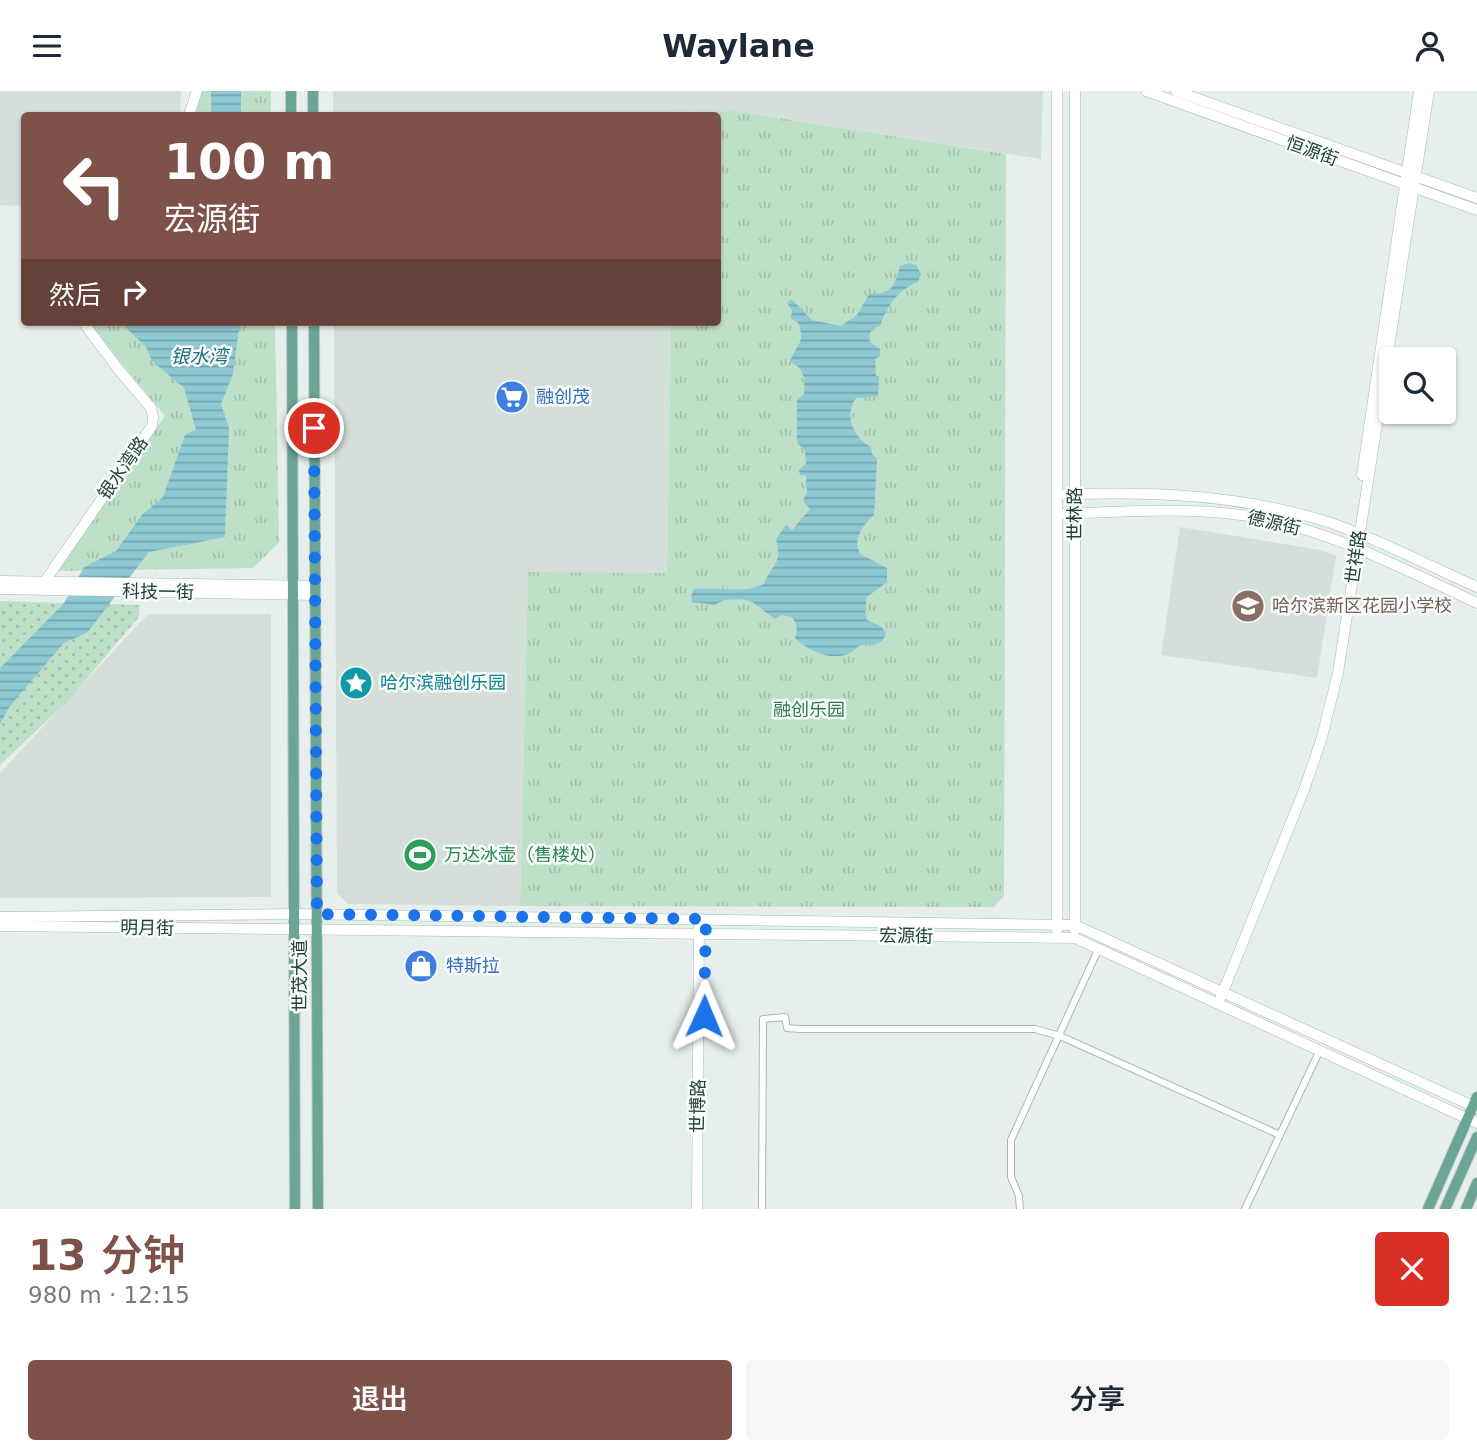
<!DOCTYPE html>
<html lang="zh">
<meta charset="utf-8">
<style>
body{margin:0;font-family:"DejaVu Sans","Noto Sans SC",sans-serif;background:#f6f6f7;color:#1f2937;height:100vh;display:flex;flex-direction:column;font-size:26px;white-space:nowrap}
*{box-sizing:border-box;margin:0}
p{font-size:23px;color:#747a83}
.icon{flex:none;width:38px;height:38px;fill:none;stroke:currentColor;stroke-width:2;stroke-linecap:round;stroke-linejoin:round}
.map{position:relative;height:1118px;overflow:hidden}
.drawer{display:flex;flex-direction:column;background:#fff;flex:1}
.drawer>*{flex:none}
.top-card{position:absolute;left:21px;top:21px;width:700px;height:214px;border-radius:7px;box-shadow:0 2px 5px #0004;background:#7f5249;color:#fff;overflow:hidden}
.tools{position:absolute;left:1379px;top:256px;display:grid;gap:14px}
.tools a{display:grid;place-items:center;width:77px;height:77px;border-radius:7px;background:#fff;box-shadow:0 2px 5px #0004;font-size:35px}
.pin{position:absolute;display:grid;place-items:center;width:60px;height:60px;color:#fff;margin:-30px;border:4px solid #fff;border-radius:50%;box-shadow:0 2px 7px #0007}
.me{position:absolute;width:77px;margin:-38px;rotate:1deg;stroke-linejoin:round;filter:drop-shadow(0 0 5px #0008)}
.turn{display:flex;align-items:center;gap:24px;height:147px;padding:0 28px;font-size:32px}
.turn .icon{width:91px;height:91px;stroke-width:2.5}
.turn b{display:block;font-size:49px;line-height:60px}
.then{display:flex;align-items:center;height:66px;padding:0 28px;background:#0003;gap:14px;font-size:26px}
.round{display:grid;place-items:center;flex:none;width:74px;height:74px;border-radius:7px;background:#f6f6f7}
.headline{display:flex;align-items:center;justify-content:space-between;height:119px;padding:0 28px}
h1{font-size:42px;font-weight:600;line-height:52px;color:#7f5249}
.primary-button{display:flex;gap:14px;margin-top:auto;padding:14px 28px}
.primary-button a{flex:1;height:80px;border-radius:7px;background:#7f5249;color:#fff;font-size:28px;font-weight:600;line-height:80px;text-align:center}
.primary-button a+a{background:#f6f6f7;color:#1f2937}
header{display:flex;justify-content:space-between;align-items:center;height:91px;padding:0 28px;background:#fff;font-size:32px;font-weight:600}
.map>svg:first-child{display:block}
.built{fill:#d4dfda}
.grass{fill:url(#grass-dots)}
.park{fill:url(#park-tufts)}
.water{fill:url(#water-rules)}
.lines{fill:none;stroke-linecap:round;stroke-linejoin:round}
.street-casing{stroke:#a8b8b2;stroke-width:8}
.secondary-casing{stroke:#a4bbb3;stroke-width:11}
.primary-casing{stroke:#c2cac8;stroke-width:12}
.street{stroke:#fff;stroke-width:6}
.secondary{stroke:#fff;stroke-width:10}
.primary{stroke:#6aa596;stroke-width:10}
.route{stroke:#1a73e8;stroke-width:12;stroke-dasharray:0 21.6}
.labels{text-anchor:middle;stroke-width:5;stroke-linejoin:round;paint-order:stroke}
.street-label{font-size:18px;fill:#24423a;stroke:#f7fbf9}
.shop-label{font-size:18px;fill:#366cbe;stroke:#f7fbf9;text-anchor:start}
.education-label{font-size:18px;fill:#785e54;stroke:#f7fbf9;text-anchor:start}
.culture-label{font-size:18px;fill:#0d838f;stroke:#f7fbf9;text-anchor:start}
.park-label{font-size:18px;fill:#2d7a4b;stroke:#f7fbf9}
.leisure-label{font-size:18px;fill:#27864d;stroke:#f7fbf9;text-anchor:start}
.water-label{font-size:19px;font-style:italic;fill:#1c6f80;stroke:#f7fbf9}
</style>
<header><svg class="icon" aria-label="menu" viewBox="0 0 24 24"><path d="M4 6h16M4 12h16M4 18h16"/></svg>Waylane<svg class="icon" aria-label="person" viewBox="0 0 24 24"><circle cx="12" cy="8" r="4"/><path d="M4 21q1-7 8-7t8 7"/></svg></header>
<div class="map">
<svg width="1477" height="1118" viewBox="0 0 1477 1118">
<defs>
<pattern id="grass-dots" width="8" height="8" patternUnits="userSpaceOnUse" patternTransform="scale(1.75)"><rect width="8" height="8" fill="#bfe0c8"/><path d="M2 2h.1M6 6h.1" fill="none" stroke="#a4c1ad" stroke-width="1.8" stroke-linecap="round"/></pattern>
<pattern id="park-tufts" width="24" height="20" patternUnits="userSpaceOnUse" patternTransform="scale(1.75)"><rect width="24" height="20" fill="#bfe0c8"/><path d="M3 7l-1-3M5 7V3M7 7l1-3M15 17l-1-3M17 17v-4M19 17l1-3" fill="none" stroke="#a4c1ad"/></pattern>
<pattern id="water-rules" width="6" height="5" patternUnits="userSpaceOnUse" patternTransform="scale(1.75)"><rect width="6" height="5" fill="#8ec9d4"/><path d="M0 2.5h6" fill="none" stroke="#74a5ad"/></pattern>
</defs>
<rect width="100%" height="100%" fill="#e6efeb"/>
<path class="built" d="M0,0H181L180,24H24V115L0,114Z
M333,0H1043L1041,68L735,20L674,21V24H333Z
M334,231H671L667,483L528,481L520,815L348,813L337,802Z
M1180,436L1320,459L1336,465L1317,587L1161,564Z
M148,523H271V806L0,807V682Z"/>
<path class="grass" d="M0,510L64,512L0,577Z
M108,513L140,514L139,526L68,610L0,674V633L9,615L64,552L87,542Z"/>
<path class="park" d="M193,0H271V24H188Z
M735,20L1006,63L1004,805L994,816L520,815L528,481L667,482L671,231H718V24H674V21Z
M87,231H275L279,452L253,477L56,480L165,325Z"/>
<path class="water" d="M211,0H241V24H211Z
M909,172L916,174L921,183L918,191C897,199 887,216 880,235L873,237L869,244L870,251L880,258V265L875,268L876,285H879L878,305L856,307C843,324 854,347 871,356L872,363L877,368L874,424C862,436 853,446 860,463L887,477V491L867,506L865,519L867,529L882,536L886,543C881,557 871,551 859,555C856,557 854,560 850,562C832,571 808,560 795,547C798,539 797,533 792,526L781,524L775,528L752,511L741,508L724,509L715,514L692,511L691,505L694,498C717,496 744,503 764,493C771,473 783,474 776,448L786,434L792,439L810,418L803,410L807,400L806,384H800L799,379L806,373L805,359L797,352V309L804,303C805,289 805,277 790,271C796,253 805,254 799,233L791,227L792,219L787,212L791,208L812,229L841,235L857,224L869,203C892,202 894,197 900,175Z
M120,231H240L233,283L221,313L229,337L225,446L149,461L87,542L64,552L10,615L0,633V577L64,512L84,476L116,460L142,424L163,406L185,344L196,339L184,297L152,270L146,256Z"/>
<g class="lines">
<defs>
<path id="street" d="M762,1118L763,928L785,926L787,937L800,938H1035L1060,945L1280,1044
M1020,1118L1019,1105L1011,1086V1049L1098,859
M1245,1118L1319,961"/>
<path id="secondary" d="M1146,0L1477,119
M1176,0L1477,107
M189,24L197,0
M1362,384L1419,0
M1057,404C1149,400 1242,403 1331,432C1381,449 1429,475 1477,496
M1057,423C1122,421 1184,415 1249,425C1329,438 1403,478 1477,512
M0,490L315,495
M45,490L152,335L153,326L151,317L118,278L83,231
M0,498L315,504
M0,826L294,823L1075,834L1477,1017
M0,835L1075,847L1477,1032
M1057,839V0
M1075,839V0
M1221,906L1304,699L1322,646L1338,582L1429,0
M697,1118L699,828"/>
<path id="primary" d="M291,0V24
M313,0V24
M292,231L295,1118
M314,231L318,1118
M1428,1118L1477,1006
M1445,1118L1477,1046
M1466,1118L1477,1092"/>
</defs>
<use href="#street" class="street-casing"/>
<use href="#secondary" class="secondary-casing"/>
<use href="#primary" class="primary-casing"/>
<use href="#street" class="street"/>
<use href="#secondary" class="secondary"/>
<use href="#primary" class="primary"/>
</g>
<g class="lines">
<path class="route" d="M314,337L317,823L706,828L704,925"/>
</g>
<defs>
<symbol id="supermarket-disc" viewBox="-11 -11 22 22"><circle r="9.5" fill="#3f7fe0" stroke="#f7fbf9"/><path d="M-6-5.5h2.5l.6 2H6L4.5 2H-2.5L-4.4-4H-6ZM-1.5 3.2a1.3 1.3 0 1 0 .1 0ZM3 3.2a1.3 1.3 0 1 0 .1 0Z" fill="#fff"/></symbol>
<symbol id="school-disc" viewBox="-11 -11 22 22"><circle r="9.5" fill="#8d6e63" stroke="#f7fbf9"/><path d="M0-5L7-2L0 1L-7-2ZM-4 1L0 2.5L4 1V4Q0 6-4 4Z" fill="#fff"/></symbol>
<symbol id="sight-disc" viewBox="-11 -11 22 22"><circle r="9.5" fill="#0f9aa8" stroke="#f7fbf9"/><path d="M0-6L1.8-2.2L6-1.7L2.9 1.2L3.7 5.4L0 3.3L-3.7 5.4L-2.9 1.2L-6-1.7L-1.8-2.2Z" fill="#fff"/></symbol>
<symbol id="stadium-disc" viewBox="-11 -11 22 22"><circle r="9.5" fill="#2e9e5b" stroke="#f7fbf9"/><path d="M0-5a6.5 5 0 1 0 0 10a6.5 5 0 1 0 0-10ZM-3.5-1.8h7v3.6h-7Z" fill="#fff"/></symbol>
<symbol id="shop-disc" viewBox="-11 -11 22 22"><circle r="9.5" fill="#3f7fe0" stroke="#f7fbf9"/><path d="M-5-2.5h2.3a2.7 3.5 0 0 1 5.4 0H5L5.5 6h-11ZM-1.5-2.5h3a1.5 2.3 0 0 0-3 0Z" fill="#fff"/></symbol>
</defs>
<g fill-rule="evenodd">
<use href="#supermarket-disc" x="493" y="287" width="38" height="38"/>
<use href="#school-disc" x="1229" y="496" width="38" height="38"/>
<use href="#sight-disc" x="337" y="573" width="38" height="38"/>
<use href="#stadium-disc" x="401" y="745" width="38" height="38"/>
<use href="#shop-disc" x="402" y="856" width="38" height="38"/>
</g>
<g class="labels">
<g class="street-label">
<text transform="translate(1312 60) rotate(20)" y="6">恒源街</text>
<text transform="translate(123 377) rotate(-55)" y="6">银水湾路</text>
<text transform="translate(1075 423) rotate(-90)" y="6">世林路</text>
<text transform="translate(1274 432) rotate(13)" y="6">德源街</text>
<text transform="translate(1356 466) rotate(-82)" y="6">世祥路</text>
<text transform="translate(158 501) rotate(1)" y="6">科技一街</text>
<text transform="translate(147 837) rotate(1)" y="6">明月街</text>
<text transform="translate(906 845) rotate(1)" y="6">宏源街</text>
<text transform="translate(300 885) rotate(-90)" y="6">世茂大道</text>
<text transform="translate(698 1015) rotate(-89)" y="6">世博路</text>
</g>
<g class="shop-label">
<text x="536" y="312">融创茂</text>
<text x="446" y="881">特斯拉</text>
</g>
<g class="education-label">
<text x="1272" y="521">哈尔滨新区花园小学校</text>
</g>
<g class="culture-label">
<text x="380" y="598">哈尔滨融创乐园</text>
</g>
<g class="park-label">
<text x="809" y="625">融创乐园</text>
</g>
<g class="leisure-label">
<text x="444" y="770">万达冰壶（售楼处）</text>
</g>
<g class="water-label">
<text x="199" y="272">银水湾</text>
</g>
</g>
</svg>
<div class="tools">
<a><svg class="icon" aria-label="search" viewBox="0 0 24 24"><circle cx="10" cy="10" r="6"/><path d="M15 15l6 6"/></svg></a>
</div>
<div class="pin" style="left:314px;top:337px;background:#d93025"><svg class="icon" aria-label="arrive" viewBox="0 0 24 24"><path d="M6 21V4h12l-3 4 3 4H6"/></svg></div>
<svg class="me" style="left:704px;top:925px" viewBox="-20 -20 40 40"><path d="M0-17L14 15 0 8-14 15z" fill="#1a73e8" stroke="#fff" stroke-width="4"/></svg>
<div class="top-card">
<div class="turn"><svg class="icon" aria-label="left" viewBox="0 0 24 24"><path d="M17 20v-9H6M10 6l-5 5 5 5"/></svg><div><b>100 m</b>宏源街</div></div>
<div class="then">然后<svg class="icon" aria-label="right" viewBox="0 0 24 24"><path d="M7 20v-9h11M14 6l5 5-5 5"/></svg></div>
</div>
</div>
<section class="drawer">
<div class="headline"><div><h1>13 分钟</h1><p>980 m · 12:15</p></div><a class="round" style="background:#d93025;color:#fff"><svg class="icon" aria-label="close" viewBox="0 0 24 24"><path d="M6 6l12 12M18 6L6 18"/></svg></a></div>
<div class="primary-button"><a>退出</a><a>分享</a></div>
</section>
